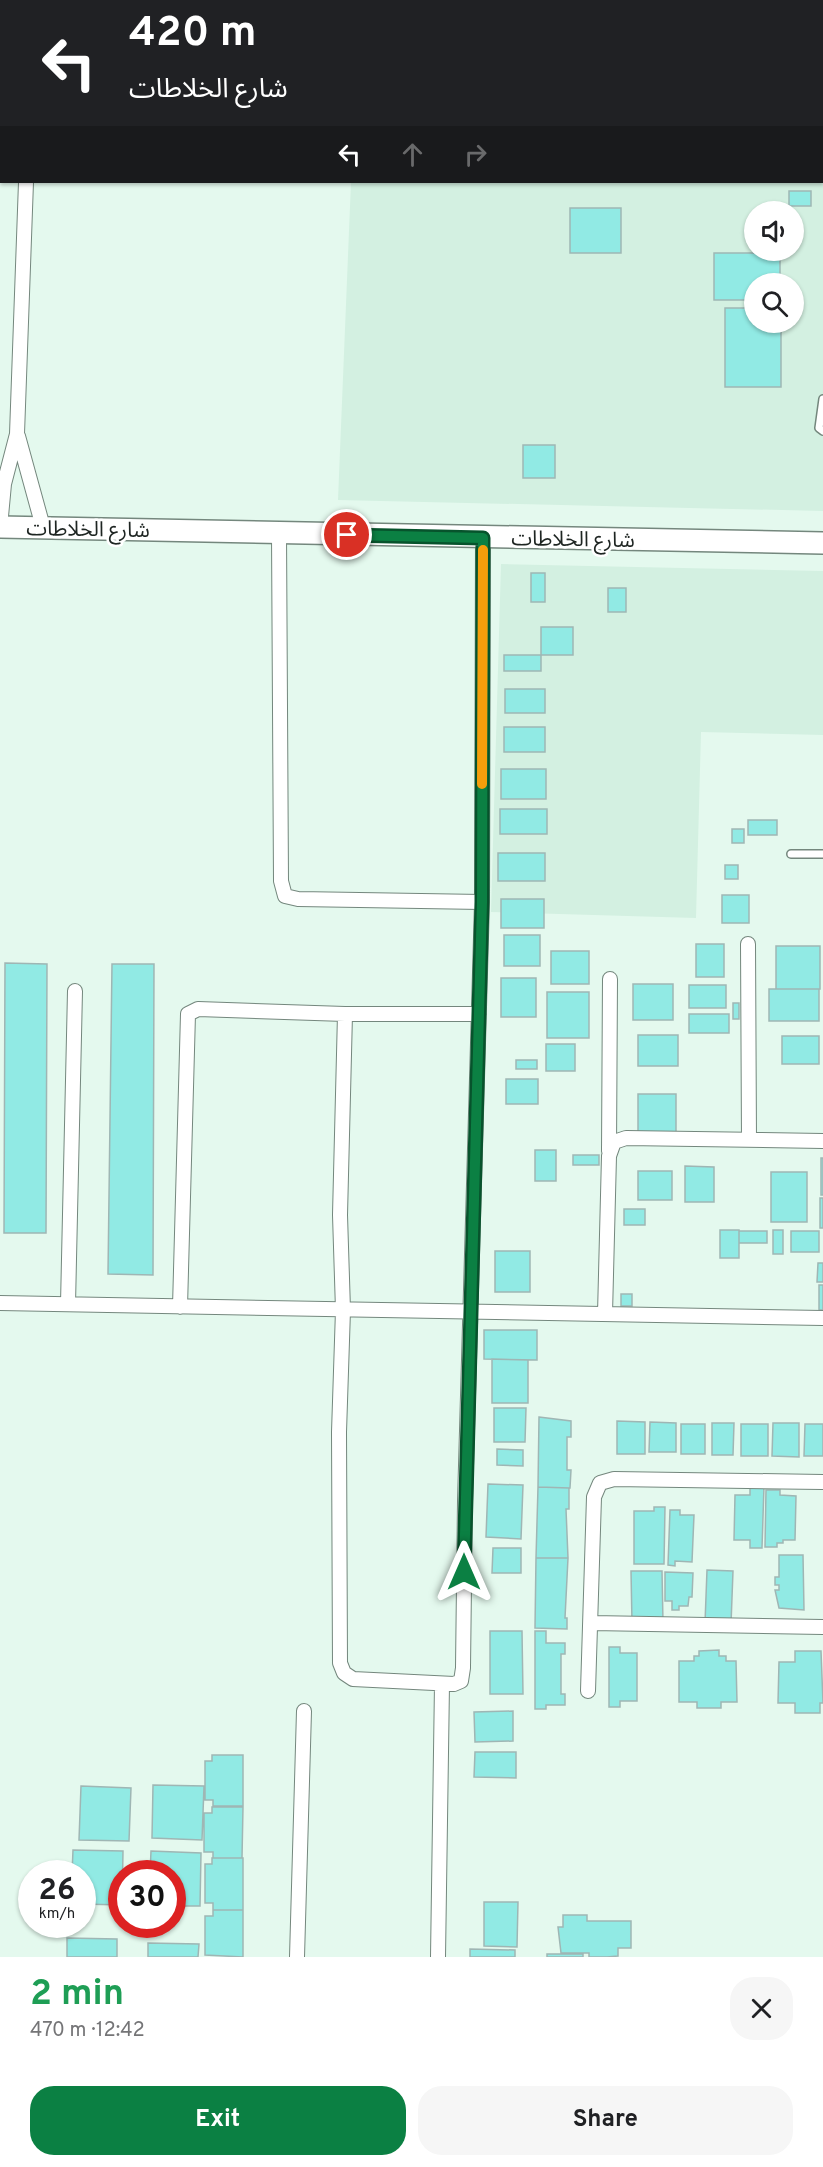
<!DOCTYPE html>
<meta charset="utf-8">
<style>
body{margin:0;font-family:Overpass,"Noto Sans Arabic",sans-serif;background:#f6f6f6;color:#202124;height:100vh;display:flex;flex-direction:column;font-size:22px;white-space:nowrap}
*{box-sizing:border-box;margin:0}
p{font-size:20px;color:#757577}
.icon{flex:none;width:33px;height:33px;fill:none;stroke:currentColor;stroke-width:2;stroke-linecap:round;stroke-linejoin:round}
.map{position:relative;height:1957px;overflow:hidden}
.sheet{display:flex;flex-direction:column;background:#fff;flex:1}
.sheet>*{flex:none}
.guide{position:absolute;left:0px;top:0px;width:824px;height:183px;box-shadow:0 2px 4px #0004;background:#202124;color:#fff;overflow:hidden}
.controls{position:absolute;left:744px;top:201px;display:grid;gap:12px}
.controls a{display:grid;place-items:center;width:60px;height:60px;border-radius:50%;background:#fff;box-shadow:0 2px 4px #0004;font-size:30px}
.speed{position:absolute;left:18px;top:1860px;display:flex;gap:12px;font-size:30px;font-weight:700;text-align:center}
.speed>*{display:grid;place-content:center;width:78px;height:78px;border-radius:50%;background:#fff;box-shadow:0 2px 4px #0004;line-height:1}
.speed small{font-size:15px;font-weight:400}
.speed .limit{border:9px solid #d22;background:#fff;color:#111}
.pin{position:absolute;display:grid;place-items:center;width:51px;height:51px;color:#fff;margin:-26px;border:3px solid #fff;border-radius:50%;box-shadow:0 2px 6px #0007}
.me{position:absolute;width:66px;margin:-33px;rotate:0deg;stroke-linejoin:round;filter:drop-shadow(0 0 4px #0008)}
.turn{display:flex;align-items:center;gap:21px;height:126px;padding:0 30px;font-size:27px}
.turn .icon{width:78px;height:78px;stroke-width:2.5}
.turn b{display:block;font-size:42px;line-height:51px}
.lanes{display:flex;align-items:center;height:57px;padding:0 30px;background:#0003;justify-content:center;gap:30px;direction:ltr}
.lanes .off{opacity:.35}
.round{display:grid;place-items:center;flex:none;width:63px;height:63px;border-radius:24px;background:#f6f6f6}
.overview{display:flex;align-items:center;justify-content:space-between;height:102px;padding:0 30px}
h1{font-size:36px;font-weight:700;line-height:45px;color:#1e9e55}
.cta{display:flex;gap:12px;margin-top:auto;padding:12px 30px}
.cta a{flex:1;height:69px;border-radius:24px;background:#0b8043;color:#fff;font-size:24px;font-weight:700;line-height:69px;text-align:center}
.cta a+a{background:#f6f6f6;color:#202124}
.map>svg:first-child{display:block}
.built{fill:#d3f0e1;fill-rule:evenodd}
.building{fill:#91eae4;stroke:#9fb6b4;stroke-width:1.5}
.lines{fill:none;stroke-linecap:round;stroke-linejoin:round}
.lane-casing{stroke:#74877d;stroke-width:10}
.street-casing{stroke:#74877d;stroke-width:16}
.primary-casing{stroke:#74877d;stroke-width:24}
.lane{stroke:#fff;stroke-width:7}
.street{stroke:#fff;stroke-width:14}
.primary{stroke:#fff;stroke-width:21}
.route-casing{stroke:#07532c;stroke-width:15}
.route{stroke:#0b8043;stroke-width:10}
.slow{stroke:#f59e0b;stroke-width:10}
.labels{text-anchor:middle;stroke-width:5;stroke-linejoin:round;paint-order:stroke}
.street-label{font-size:21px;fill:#1e2522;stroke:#fff}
</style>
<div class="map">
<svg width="823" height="1957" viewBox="0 0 823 1957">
<rect width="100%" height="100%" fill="#e4f9ee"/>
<path class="built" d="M823,64V511L338,500L351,182H822ZM754,212H794V250H754ZM754,284H794V322H754Z
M501,564L823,571V735L701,732L696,918L491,912Z"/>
<path class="building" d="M789,191H811V206H789Z
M570,208H621V253H570Z
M714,253H780V284H754V300H714Z
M725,308H754V322H781V387H725Z
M523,445H555V478H523Z
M531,573H545V602H531Z
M608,588H626V612H608Z
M541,627H573V655H541Z
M504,655H541V671H504Z
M505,689H545V713H505Z
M504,727H545V752H504Z
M501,769H546V799H501Z
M500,809H547V834H500Z
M748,820H777V835H748Z
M732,829H744V843H732Z
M498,853H545V881H498Z
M725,865H738V879H725Z
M722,895H749V923H722Z
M501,899H544V928H501Z
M504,935H540V966H504Z
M696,944H724V977H696Z
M776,946H820V989H776Z
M551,951H589V984H551Z
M5,963L47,964L46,1233H4Z
M112,964H154L153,1275L108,1274Z
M501,978H536V1017H501Z
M633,984H673V1020H633Z
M689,985H726V1008H689Z
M769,989H819V1021H769Z
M547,992H589V1038H547Z
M733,1003H739V1019H733Z
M689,1014H729V1033H689Z
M638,1035H678V1066H638Z
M782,1036H819V1064H782Z
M546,1044H575V1071H546Z
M516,1060H537V1069H516Z
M506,1079H538V1104H506Z
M638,1094H676V1133H638Z
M535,1150H556V1181H535Z
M573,1155H599V1165H573Z
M821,1158H823V1195H821Z
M685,1166L714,1167V1202H685Z
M638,1171H672V1200H638Z
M771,1172H807V1222H771Z
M820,1198H823V1228H820Z
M624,1209H645V1225H624Z
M720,1230H739V1258H720Z
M773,1230H783V1254H773Z
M739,1231H767V1243H739Z
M791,1231H819V1252H791Z
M495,1251H530V1292H495Z
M818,1263H823V1282H817Z
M819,1285H823V1310H819Z
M621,1294H632V1306H621Z
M484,1330H537V1360L484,1359Z
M492,1359L528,1360V1403H492Z
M494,1408H526L525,1442H494Z
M539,1417L571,1421V1437H567V1470H571L570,1488L538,1487Z
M617,1421L645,1422V1454H617Z
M650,1422L676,1423V1452H649Z
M712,1423H734L733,1455H712Z
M773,1423H799V1457L772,1456Z
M681,1424H705V1454H681Z
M741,1424H768V1456H741Z
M805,1424H823V1456H804Z
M497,1449L523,1450V1466L497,1465Z
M488,1484L523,1485L521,1539L486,1537Z
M750,1486H764L762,1548H750V1540H734L735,1495H750Z
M538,1487L569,1488V1509H566L568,1558H536Z
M766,1490H780V1495L796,1496L795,1540H783V1543H777V1547H765Z
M654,1507H665L664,1564H634V1511H654Z
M670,1510H680V1515H694L692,1562L675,1561V1566L668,1565Z
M493,1548H521V1573H492Z
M779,1555H803L804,1610L779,1608L775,1590H779V1585H775V1577H779Z
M536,1558H568L565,1618H567V1629L535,1628Z
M707,1570L733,1571L731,1624L705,1623Z
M631,1571H662L663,1623H632Z
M665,1572L693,1573L692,1597H689L688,1606H679V1610H672V1601H665Z
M490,1631H522L523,1694H490Z
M535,1631H546V1643H565V1654H561V1694H565V1705H546V1709H535Z
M609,1647H620V1653H637V1701H620V1707H609Z
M719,1650V1656H726V1661H736L737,1702H721V1708H697V1702H679V1661H694V1656H699V1651Z
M795,1651H821L823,1703H820V1713H795V1703H778L779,1662H795Z
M513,1711V1741L475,1742L474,1712Z
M475,1752H516V1778L474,1777Z
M212,1755H243V1806H213V1800H205V1761H212Z
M153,1785L204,1786L202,1840L152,1838Z
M81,1786L131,1788L129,1841L79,1840Z
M212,1807H243L242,1858H213V1852H204V1813H212Z
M73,1850L123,1851L122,1905L82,1904V1874H72Z
M151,1851L201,1853L200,1906H172V1874H150Z
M212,1858H243V1910H213V1903H205V1864H212Z
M484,1902H518L517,1947L484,1946Z
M213,1910H243V1957L205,1955V1916H213Z
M563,1915H587V1921H631V1948H618V1956L607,1957H589V1953H561L558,1927H563Z
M67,1938L117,1939V1957H67Z
M148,1943L199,1944L198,1957H148Z
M470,1949L515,1950V1957H470Z
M547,1954H583V1957H547Z"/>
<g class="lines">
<defs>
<path id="lane" d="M240,0V2
M823,399L819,428L823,431
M791,854H823"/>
<path id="street" d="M14,0L15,2
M0,23H2
M822,35H823
M18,436L43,527
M0,527L4,484L17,434L26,182
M279,534L281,881L285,896L298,899L482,902
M748,944L749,1140
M345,1014L340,1215L343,1310L339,1432L340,1663L344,1673L353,1679L454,1684L461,1681L463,1668L465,1501L482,902L483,538
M609,1151L610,979
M0,1303L823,1318
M68,1304L75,991
M180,1307L188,1014L198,1009L345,1014H479
M605,1314L609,1156L614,1142L626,1138L823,1141
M592,1623L823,1627
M588,1691L594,1497L600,1483L614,1479L823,1482
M297,1957L304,1711
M438,1957L442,1684"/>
<path id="primary" d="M0,527L823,543"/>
</defs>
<use href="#lane" class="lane-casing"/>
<use href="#street" class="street-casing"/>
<use href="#primary" class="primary-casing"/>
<use href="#lane" class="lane"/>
<use href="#street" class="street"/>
<use href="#primary" class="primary"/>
</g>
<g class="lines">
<defs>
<path id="route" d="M347,535L483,538L482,902L464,1572"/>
</defs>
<use href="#route" class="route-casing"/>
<use href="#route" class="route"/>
<path class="slow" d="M482,784L483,550"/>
</g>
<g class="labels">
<g class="street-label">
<text transform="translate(88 529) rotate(1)" y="7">شارع الخلاطات</text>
<text transform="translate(573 539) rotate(1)" y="7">شارع الخلاطات</text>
</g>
</g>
</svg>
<div class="controls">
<a><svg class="icon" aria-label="sound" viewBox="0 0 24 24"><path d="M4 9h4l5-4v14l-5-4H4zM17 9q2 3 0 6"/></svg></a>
<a><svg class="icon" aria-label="search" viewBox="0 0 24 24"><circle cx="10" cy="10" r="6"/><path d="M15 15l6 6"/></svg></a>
</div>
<div class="speed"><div>26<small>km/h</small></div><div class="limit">30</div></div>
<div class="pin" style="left:347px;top:535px;background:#d93025"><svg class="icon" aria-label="arrive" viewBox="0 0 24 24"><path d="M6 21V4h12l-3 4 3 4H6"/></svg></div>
<svg class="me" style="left:464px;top:1572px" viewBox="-20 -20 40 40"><path d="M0-17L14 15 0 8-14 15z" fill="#0b8043" stroke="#fff" stroke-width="4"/></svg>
<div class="guide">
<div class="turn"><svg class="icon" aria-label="left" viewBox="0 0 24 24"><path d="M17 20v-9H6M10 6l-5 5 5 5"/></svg><div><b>420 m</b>شارع الخلاطات</div></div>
<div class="lanes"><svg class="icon" aria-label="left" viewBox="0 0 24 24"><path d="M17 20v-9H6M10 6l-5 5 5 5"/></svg><svg class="icon off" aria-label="ahead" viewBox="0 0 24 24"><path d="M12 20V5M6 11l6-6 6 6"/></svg><svg class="icon off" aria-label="right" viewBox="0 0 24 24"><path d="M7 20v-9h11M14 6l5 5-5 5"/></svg></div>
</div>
</div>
<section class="sheet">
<div class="overview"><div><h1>2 min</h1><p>470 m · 12:42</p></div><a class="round"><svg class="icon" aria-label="close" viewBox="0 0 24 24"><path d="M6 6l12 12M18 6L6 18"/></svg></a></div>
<div class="cta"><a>Exit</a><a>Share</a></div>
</section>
